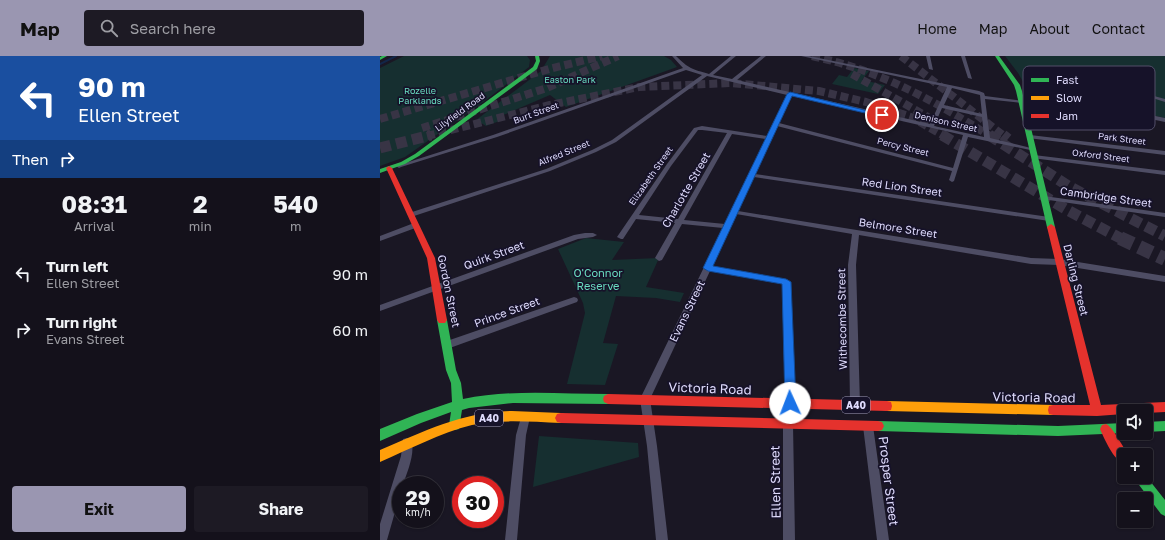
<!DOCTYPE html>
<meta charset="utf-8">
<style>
body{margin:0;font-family:"Golos Text",sans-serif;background:#1d1a24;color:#f1f3f6;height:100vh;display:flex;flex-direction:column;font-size:15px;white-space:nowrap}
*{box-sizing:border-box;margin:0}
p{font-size:13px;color:#9d9da3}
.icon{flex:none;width:22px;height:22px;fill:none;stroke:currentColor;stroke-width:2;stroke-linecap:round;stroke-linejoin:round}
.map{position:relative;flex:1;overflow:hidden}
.side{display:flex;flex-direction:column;background:#14111b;width:380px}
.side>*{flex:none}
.top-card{background:#1a4fa0;color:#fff;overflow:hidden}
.controls{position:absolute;left:737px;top:348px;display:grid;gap:8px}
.controls a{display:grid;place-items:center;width:36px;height:36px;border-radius:4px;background:#14111b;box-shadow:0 1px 3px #0004,0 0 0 1px #33313a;font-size:20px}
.speed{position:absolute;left:12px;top:420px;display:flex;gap:8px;font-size:20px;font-weight:700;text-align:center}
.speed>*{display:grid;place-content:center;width:52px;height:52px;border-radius:50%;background:#14111b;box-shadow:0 1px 3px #0004,0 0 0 1px #33313a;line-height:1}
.speed small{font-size:10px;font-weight:400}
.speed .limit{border:6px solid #d22;background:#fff;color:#111}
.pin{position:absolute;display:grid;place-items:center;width:34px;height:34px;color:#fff;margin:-17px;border:2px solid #fff;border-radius:50%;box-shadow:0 1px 4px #0007}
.me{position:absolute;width:44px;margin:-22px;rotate:358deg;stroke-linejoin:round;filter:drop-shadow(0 0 3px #0008)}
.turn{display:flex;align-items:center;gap:14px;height:84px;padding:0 12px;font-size:18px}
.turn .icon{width:52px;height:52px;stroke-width:2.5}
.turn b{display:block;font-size:28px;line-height:34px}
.then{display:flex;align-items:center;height:38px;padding:0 12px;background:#0003;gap:8px;font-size:15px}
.eta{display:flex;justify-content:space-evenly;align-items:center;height:68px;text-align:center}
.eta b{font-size:24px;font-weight:700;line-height:28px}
.action{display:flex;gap:8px;margin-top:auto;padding:8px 12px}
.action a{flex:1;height:46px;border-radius:4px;background:#9a96b1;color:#111;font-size:16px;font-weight:700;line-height:46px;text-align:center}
.action a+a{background:#1d1a24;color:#f1f3f6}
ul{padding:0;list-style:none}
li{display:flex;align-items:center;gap:12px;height:56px;padding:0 12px}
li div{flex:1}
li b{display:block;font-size:15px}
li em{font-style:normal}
header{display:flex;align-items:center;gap:24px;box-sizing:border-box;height:56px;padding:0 20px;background:#9a96b1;color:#111}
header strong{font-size:19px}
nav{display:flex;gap:22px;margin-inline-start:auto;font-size:14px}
.search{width:280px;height:36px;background:#1d1a24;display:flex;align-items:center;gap:10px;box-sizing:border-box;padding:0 14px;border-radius:4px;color:#9d9da3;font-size:15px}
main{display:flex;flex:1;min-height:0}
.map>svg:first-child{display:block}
.green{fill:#162f30}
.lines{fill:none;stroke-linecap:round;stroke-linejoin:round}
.stream{stroke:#122649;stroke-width:2}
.highway-tunnel-far2{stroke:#383445;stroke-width:8;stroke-dasharray:8 4;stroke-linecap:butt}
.highway-tunnel-far1{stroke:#383445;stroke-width:11;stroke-dasharray:11 5.5;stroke-linecap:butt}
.highway-tunnel{stroke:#383445;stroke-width:14;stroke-dasharray:14 7;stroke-linecap:butt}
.street{fill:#4e4d64;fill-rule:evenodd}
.fast{fill:#30b455;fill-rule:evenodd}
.slow{fill:#ff9f0a;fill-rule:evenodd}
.jam{fill:#e5322d;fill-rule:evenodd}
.route{fill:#1a73e8;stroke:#114b97}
.labels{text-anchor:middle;stroke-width:3.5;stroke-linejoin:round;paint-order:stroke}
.far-park-label{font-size:9px;fill:#69dcc0;stroke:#161229}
.far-street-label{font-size:9px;fill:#dfdbfd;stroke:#161229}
.shield{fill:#161229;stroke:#a39fbd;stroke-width:1}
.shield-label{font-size:10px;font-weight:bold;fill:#dfdbfd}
.street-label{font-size:11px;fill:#dfdbfd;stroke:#161229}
.park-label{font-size:11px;fill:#69dcc0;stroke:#161229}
.near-street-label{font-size:13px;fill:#dfdbfd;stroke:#161229}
.key{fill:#161229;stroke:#524e69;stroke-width:1}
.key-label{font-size:11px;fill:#dfdbfd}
</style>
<header>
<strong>Map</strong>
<div class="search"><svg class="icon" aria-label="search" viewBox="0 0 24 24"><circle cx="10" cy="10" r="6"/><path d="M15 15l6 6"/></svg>Search here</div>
<nav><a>Home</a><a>Map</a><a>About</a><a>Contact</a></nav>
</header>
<main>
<section class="side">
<div class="top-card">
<div class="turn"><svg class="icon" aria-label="left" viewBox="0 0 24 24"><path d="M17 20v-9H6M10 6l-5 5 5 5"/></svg><div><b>90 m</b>Ellen Street</div></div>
<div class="then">Then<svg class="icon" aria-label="right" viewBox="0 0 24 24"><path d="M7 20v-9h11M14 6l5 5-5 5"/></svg></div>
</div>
<div class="eta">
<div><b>08:31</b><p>Arrival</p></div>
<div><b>2</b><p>min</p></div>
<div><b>540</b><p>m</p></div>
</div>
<ul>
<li><svg class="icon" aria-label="left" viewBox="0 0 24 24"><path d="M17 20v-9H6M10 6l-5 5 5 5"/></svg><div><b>Turn left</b><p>Ellen Street</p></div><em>90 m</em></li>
<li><svg class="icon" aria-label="right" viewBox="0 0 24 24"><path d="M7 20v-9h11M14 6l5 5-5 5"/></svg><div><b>Turn right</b><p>Evans Street</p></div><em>60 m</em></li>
</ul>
<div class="action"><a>Exit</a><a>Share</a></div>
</section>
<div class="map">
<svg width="785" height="484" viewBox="0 0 785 484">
<rect width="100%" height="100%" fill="#1a1724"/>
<path class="green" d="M24,0H147L150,4L149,11L106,44L25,101L0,110V12Z
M170,0H284L291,4L297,11L186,51L170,39L121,60L125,63L106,70L96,64L161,15Z
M625,0H785V62L646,31L638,17Z
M474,12L489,15L482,24L505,29L498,38L452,28L459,19L467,21Z
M206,182L244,186L232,204L279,202L266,231L304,237L300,246L276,242L236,240L223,287L238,288L225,329L187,328L205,257L203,247L178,193Z
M159,380L258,387L259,401L153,431Z"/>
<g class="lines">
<path class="stream" d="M0,8L16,0"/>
<path class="highway-tunnel-far2" d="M432,0C501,15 551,43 610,80
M521,0L624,80
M472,18L548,61
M0,63L169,13L222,0
M42,72L167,32L238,0
M47,80L170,49L259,31L351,27L439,35L486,46L531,61L564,80"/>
<path class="highway-tunnel-far1" d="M562,79L689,155L742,183
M609,79L690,131L785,180
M623,79L628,83
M0,92L51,79"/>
<path class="highway-tunnel" d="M740,182L785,203"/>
<path class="street" d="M292,0H296C309,13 312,13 329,18L351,0H356L333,19L352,23L381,0H386L357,24L550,68L567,31L421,0H429L599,35L604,37L605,40L644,45V46L642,47L605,43L610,82L655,93V95L588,81L574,125L572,126L569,124L572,115L397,70L375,118L669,161L672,163L669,165L374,121L358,155L651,202L679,203L785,220V226L679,209L651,208L479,179L476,209L480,349L478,352L475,353L472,352L470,349L468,209L472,178L356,158L332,210L409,224L410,226L415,347L413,350L410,351L407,350L405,347L402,228L330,215L270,343L277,390L288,484H276L267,390L260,343L343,172L302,168L282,204L279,205L275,202L295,167L256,163L243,183H241L237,181L287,108L314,72L322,70L387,80L407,39L327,20L236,86L216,96L170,115L31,161H29V157L166,113L212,94L232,84L322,19L306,14L117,81L21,111L19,112L16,110L113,79L303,12ZM572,32L600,39L602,58L564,49ZM412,40L583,79L573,112L399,67ZM562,52L602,61L604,81L554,70ZM318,74H322L347,77L298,163L259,159L291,110ZM352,78L386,83L345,168L304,164Z
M546,0H550L553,14L549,13Z
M581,0H585L592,23L588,22Z
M763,37L785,43V46L763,39Z
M643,49L730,59V55L737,52L785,62V66L737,56L735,57L736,61L733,63L641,52L640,51Z
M650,79L785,95V99L648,82V80Z
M654,99L785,115V119L652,102V100Z
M664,140L785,157V161L662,143L661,142Z
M34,167H36L39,169L38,171L0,185V180Z
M205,177H213L217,179L213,181L198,183L0,255V249L194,179Z
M194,241L197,242L198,244L197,246L67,293L64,292L63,289L64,286Z
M145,356L148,358L150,361L146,379L137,484H125L136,379L142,358Z
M408,363L412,365L413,368L415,484H403V368L404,365Z
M488,365L492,367L493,370L509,484H497L483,370L484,367Z
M27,382L31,383C36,397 27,416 23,429H21V435L7,484H0V468L21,400L23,383Z"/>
<path class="fast" d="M2,0H7L0,4V1Z
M155,0H159L160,5L157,13L39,100L25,108L0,117V113L21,106L35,98L153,11L156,5Z
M615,0H619L640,29L642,35L675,171L674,173H668L667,171L636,35L634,29Z
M62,260L65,261L67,264L76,314L81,327L83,343C130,333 180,338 228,338L232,340L233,343L232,346L228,348L133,347L89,352L82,354L79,373L75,374L71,373L69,369L71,356L41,367L0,385V373L37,358L72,346L71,327L66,314L57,264L59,261Z
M498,365L678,370L744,367L745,377L678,380L498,375L494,374L492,370L494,366Z
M785,365V375L766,376V366Z
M766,420L785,444V460L781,458L753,421Z"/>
<path class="slow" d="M507,345L673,349L677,350L678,354L677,358L673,359L507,355L503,354L502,350L503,346Z
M132,355L181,357L185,358L187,362L185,366L181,367C151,366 121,363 92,369C60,377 30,393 0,406V394C45,375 82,356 132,355Z"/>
<path class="jam" d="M9,110L12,112L55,202L67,264L65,267H59L57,264L47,202L6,112Z
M671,168L675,171L721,349L785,346V356L766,357V355H744V358L717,360L673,359L669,358L668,354L669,350L673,349H710L667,171Z
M228,338L507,345L511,346L512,350L511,354L507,355L228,348L224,346L223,343L224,340Z
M181,357L498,365L502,366L504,370L502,374L498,375L181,367L177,366L175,362L177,358Z
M726,368C733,371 742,390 748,398L749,399H744V408C733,403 725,384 720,373L722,369Z"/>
</g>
<path class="route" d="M410,36L505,59L502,61L412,40L333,210L406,223L411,226L416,347L414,350L410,352L407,350L405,347L402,228L328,215L323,212L407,38Z"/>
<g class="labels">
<g class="far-park-label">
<text x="190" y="27">Easton Park</text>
<text x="40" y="38">Rozelle<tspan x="40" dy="10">Parklands</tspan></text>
</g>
<g class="far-street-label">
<text transform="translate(80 56) rotate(-36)" y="3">Lilyfield Road</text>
<text transform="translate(156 57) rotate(-20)" y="3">Burt Street</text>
<text transform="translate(566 66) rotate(13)" y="3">Denison Street</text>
<text transform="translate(742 83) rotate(7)" y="3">Park Street</text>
<text transform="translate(523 91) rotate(14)" y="3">Percy Street</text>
<text transform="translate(184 97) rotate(-22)" y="3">Alfred Street</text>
<text transform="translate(721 100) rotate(7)" y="3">Oxford Street</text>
<text transform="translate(271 120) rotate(-55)" y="3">Elizabeth Street</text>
</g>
<g class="shield">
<rect x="462" y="341" width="28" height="16" rx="3"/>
<rect x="95" y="354" width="28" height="16" rx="3"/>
</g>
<g class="shield-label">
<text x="476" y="353">A40</text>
<text x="109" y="366">A40</text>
</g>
<g class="street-label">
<text transform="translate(522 131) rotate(8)" y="4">Red Lion Street</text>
<text transform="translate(306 134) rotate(-60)" y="4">Charlotte Street</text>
<text transform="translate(726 141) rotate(8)" y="4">Cambridge Street</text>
<text transform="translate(518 172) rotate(9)" y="4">Belmore Street</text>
<text transform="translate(114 199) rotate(-20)" y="4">Quirk Street</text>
<text transform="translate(696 224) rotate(76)" y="4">Darling Street</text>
<text transform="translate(69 235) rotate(78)" y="4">Gordon Street</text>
<text transform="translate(307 255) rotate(-64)" y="4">Evans Street</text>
<text transform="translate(127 256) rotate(-20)" y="4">Prince Street</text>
<text transform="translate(462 263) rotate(-91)" y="4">Withecombe Street</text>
</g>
<g class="park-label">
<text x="218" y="221">O'Connor<tspan x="218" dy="13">Reserve</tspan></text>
</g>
<g class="near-street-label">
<text transform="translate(330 332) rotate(2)" y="5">Victoria Road</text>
<text transform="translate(654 341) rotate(1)" y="5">Victoria Road</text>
<text transform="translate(509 425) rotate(83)" y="5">Prosper Street</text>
<text transform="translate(395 426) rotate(-91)" y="5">Ellen Street</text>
</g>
</g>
<rect x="643" y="10" width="132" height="64" rx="6" class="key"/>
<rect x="651" y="22" width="18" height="4" fill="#30b455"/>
<rect x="651" y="40" width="18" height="4" fill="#ff9f0a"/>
<rect x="651" y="58" width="18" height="4" fill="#e5322d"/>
<g class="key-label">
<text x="676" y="28">Fast</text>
<text x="676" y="46">Slow</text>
<text x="676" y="64">Jam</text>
</g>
</svg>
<div class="controls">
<a><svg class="icon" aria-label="sound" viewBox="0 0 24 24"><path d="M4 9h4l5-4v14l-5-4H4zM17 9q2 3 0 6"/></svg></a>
<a>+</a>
<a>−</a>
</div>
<div class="speed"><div>29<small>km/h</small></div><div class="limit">30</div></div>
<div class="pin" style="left:502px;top:59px;background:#d93025"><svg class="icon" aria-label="arrive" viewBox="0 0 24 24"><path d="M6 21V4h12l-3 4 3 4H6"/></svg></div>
<svg class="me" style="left:410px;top:347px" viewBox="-20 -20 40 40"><circle r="19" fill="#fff"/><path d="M0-13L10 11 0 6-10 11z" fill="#1a73e8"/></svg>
</div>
</main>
